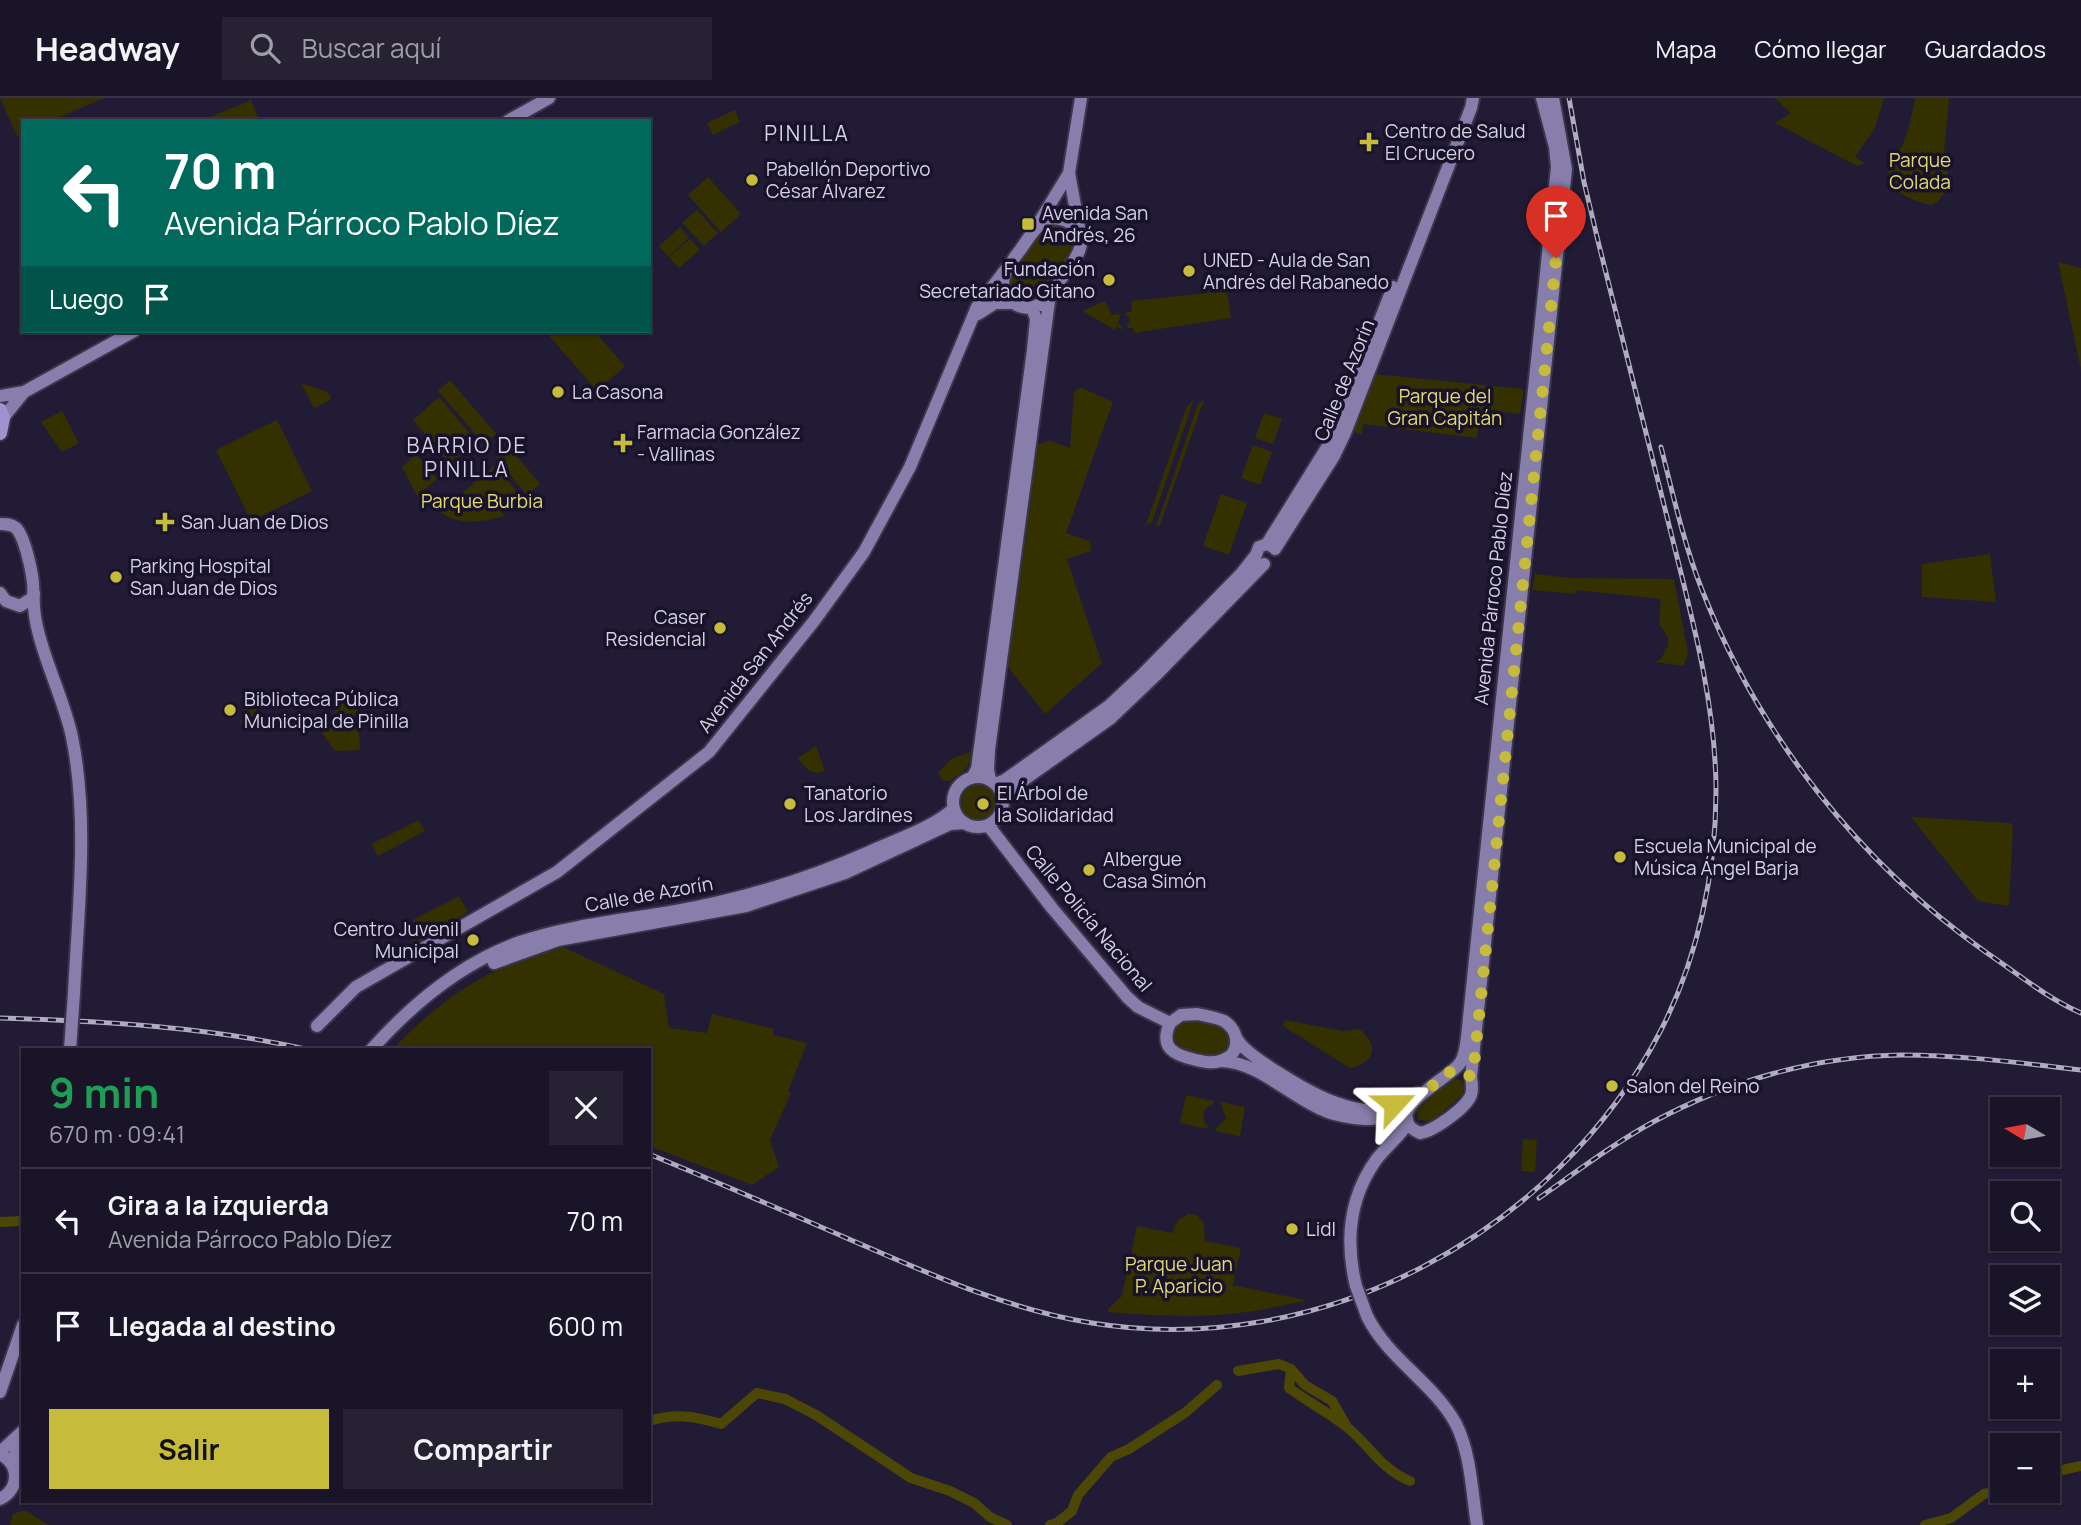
<!DOCTYPE html>
<html lang="es">
<meta charset="utf-8">
<style>
body{margin:0;font-family:Manrope,sans-serif;background:#272134;color:#f1f3f6;height:100vh;display:flex;flex-direction:column;font-size:26px;white-space:nowrap}
*{box-sizing:border-box;margin:0}
p{font-size:23px;color:#9f9ea8}
.icon{flex:none;width:38px;height:38px;fill:none;stroke:currentColor;stroke-width:2;stroke-linecap:round;stroke-linejoin:round}
.map{position:relative;flex:1;overflow:hidden}
.drawer{position:absolute;left:21px;top:950px;width:630px;height:455px;display:flex;flex-direction:column;background:#1a1428;border-radius:0px;box-shadow:0 2px 5px #0004,0 0 0 2px #383345}
.drawer>*{flex:none}
.banner{position:absolute;left:21px;top:21px;width:630px;height:214px;border-radius:0px;box-shadow:0 2px 5px #0004,0 0 0 2px #383345;background:#00695c;color:#fff;overflow:hidden}
.needle{width:46px;rotate:280deg}
.tools{position:absolute;left:1990px;top:999px;display:grid;gap:14px}
.tools a{display:grid;place-items:center;width:70px;height:70px;border-radius:0px;background:#1a1428;box-shadow:0 2px 5px #0004,0 0 0 2px #383345;font-size:35px}
.pin{position:absolute;display:grid;place-items:center;width:60px;height:60px;color:#fff;margin:-72px -30px;border-radius:50% 50% 50% 0;rotate:-45deg;box-shadow:0 0 7px #0007}
.pin .icon{rotate:45deg}
.me{position:absolute;width:77px;margin:-38px;rotate:66deg;stroke-linejoin:round;filter:drop-shadow(0 0 5px #0008)}
.turn{display:flex;align-items:center;gap:24px;height:147px;padding:0 28px;font-size:32px}
.turn .icon{width:91px;height:91px;stroke-width:2.5}
.turn b{display:block;font-size:49px;line-height:60px}
.then{display:flex;align-items:center;height:66px;padding:0 28px;background:#0003;gap:14px;font-size:26px}
.round{display:grid;place-items:center;flex:none;width:74px;height:74px;border-radius:0px;background:#272134}
.summary{display:flex;align-items:center;justify-content:space-between;height:119px;padding:0 28px}
h1{font-size:42px;font-weight:700;line-height:52px;color:#1e9e55}
.cta{display:flex;gap:14px;margin-top:auto;padding:14px 28px}
.cta a{flex:1;height:80px;border-radius:0px;background:#c7bb3b;color:#111;font-size:28px;font-weight:700;line-height:80px;text-align:center}
.cta a+a{background:#272134;color:#f1f3f6}
ul{padding:0;list-style:none}
li{display:flex;align-items:center;gap:21px;height:105px;padding:0 28px;border-top:2px solid #383345}
li div{flex:1}
li b{display:block;font-size:26px}
li em{font-style:normal}
header{display:flex;align-items:center;gap:42px;box-sizing:border-box;height:98px;padding:0 35px;background:#1a1428;border-bottom:2px solid #383345}
header strong{font-size:33px}
nav{display:flex;gap:38px;margin-inline-start:auto;font-size:24px}
.search{width:490px;height:63px;background:#272134;display:flex;align-items:center;gap:18px;box-sizing:border-box;padding:0 24px;border-radius:0px;color:#9f9ea8;font-size:26px}
.map>svg:first-child{display:block}
.green{fill:#343000}
.lines{fill:none;stroke-linecap:round;stroke-linejoin:round}
.canal{stroke:#4d4706;stroke-width:10}
.secondary-casing{stroke:#3c364c;stroke-width:16}
.primary-casing{stroke:#3c364c;stroke-width:18}
.secondary{stroke:#887eab;stroke-width:12}
.primary{stroke:#a092cd;stroke-width:14}
.rail-casing{stroke:#b0acc0;stroke-width:5}
.rail{stroke:#19122b;stroke-width:2.5;stroke-dasharray:8;stroke-linecap:butt}
.secondary-bridge-casing{stroke:#3c364c;stroke-width:16;stroke-linecap:butt}
.secondary-bridge{stroke:#887eab;stroke-width:12}
.route{stroke:#c7bb3b;stroke-width:12;stroke-dasharray:0 21.6}
.poi-dot{fill:#c7bb3b;stroke:#19122b;stroke-width:2.5}
.labels{text-anchor:middle;stroke-width:7;stroke-linejoin:round;paint-order:stroke}
.poi-label{font-size:19px;fill:#d5d2e4;stroke:#19122b;text-anchor:start}
.park-label{font-size:19px;fill:#e3da70;stroke:#19122b}
.street-label{font-size:19px;fill:#d5d2e4;stroke:#19122b}
.neighbourhood-label{font-size:21px;letter-spacing:2px;fill:#d5d2e4;stroke:#19122b}
</style>
<header>
<strong>Headway</strong>
<div class="search"><svg class="icon" aria-label="search" viewBox="0 0 24 24"><circle cx="10" cy="10" r="6"/><path d="M15 15l6 6"/></svg>Buscar aquí</div>
<nav><a>Mapa</a><a>Cómo llegar</a><a>Guardados</a></nav>
</header>
<div class="map">
<svg width="2081" height="1427" viewBox="0 0 2081 1427">
<rect width="100%" height="100%" fill="#221b35"/>
<path class="green" d="M0,0H104L51,23H23V35L17,38Z
M1775,0H1884L1875,30L1855,59L1865,65L1857,68L1775,25L1791,15Z
M1915,0H1949L1944,54L1949,55C1947,73 1951,100 1931,107C1915,103 1884,93 1889,72C1891,61 1901,52 1904,43C1910,29 1912,14 1915,0Z
M251,2L259,22L209,23L208,20Z
M735,12L740,24L713,37L707,25Z
M708,79L741,116L721,134L688,97Z
M697,112L718,135L704,148L682,125Z
M1052,125C1067,127 1076,135 1073,150L1040,199C1029,207 1018,204 1011,193L1009,184L1012,174L1040,133Z
M680,129L689,140L668,159L659,148Z
M690,141L700,152L679,170L669,159Z
M2058,164L2081,170V272Z
M1227,193L1231,220L1134,235L1133,230H1128L1127,228L1130,222L1124,215L1132,213L1131,203Z
M1105,203L1112,217L1121,216L1118,224L1124,232L1117,229L1115,232L1082,213Z
M545,233H594L625,268L597,293Z
M1374,276L1524,291L1520,316L1481,311L1477,340L1363,326L1362,336L1353,334Z
M450,282L496,336L484,346L438,293Z
M301,285L327,294L331,299L330,302L314,310Z
M1082,290L1113,304L1066,435L1090,443L1091,453L1067,461L1102,565L1045,616L1008,569L1038,346L1044,345L1048,342L1070,350L1074,296L1077,291Z
M439,299L476,343L450,366L413,322Z
M1194,301L1152,424L1146,427L1186,310Z
M1204,302L1160,427L1156,429L1198,306Z
M62,313L79,345L62,354L41,324Z
M1264,315L1282,321L1273,346L1255,340Z
M277,322L312,393L251,423L216,352Z
M1253,347L1272,354L1260,387L1241,380Z
M509,349L540,386L527,397L496,360Z
M416,356L437,381L417,398L402,369Z
M495,367L519,396L501,412L504,418C483,424 459,428 440,414Z
M1221,396L1247,405L1229,457L1203,448Z
M1990,456L1996,504L1922,499V466Z
M1535,476L1571,480L1674,481L1688,555L1684,568L1655,564L1661,561L1668,547V540L1659,525L1661,501L1577,492L1576,496L1532,492Z
M349,591L356,593L360,652L335,653L322,635Z
M247,606L260,613L265,630L240,626L244,608Z
M816,648L825,673C812,678 806,671 798,660Z
M971,654C968,676 965,669 951,683L942,682L938,675L951,661Z
M961 704a17 17 0 1 1 34 0a17 17 0 1 1-34 0Z
M1911,719L2010,725L2013,728L2009,808L1978,803Z
M419,722L425,733L378,758L371,746Z
M459,798L468,814L411,849L413,822Z
M561,848L664,896L669,930L707,935L712,916L774,931L773,937L807,945L788,993L791,995L770,1042L779,1069L752,1087L649,1048V952H392C445,896 488,871 561,848Z
M1195,922C1210,924 1224,926 1230,941L1226,953C1210,963 1180,958 1173,938L1177,928L1185,923Z
M1285,922L1343,933L1359,931C1379,946 1376,965 1350,970L1283,928Z
M1456,981L1462,983L1465,988L1462,997L1433,1023L1429,1024L1418,1021L1417,1011L1419,1009L1449,982Z
M1186,997L1213,1003V1006C1202,1010 1200,1020 1208,1028L1207,1031L1180,1025Z
M1220,1004L1245,1009L1240,1038L1214,1033L1226,1020Z
M1523,1041L1537,1042L1535,1074L1521,1073Z
M1188,1116L1197,1117L1204,1125L1205,1143L1241,1150L1233,1187L1305,1202V1203C1280,1208 1254,1214 1229,1216C1188,1220 1148,1217 1108,1214V1211L1122,1198L1137,1128L1172,1135L1178,1122Z
M21,1413H26L49,1427H10L13,1416Z"/>
<g class="lines">
<path class="canal" d="M0,1124L23,1123
M1291,1271L1305,1287L1332,1303L1346,1327
M1238,1273L1279,1266L1291,1271L1289,1290C1308,1304 1330,1315 1348,1330C1371,1349 1381,1371 1410,1383
M649,1323C676,1315 694,1318 721,1326L757,1295L785,1301L816,1317L911,1380L950,1393L974,1405L990,1419L1007,1427
M2048,1375L2081,1368
M1050,1427L1057,1425L1072,1413L1078,1397L1111,1359L1129,1351L1186,1314L1217,1287
M1925,1427L1951,1420L1984,1396L2002,1392"/>
<defs>
<path id="secondary" d="M1542,0L1555,49L1557,69L1467,939C1466,948 1465,958 1460,965C1452,979 1375,1015 1420,1035C1434,1033 1466,1010 1471,997C1473,991 1472,985 1471,979L1566,71L1553,0
M508,23L549,0
M1069,75L1080,135
M1050,120C1070,120 1087,132 1079,153C1075,163 1067,172 1061,181C1054,191 1048,204 1036,208C1029,211 1021,210 1015,206C990,192 1009,166 1021,151C1029,139 1037,126 1050,120Z
M1038,126L1069,75L1081,0
M978,216L995,205H1013
M0,298L24,294L134,233
M3,320L24,294
M0,426C6,426 11,426 16,430C25,439 37,488 32,500L20,508L6,503L0,495
M1267,446L1336,335L1393,189
M1275,451L1334,358L1345,335L1471,10L1473,0
M34,495C30,536 63,595 72,639C89,722 78,812 74,895
M953 704a25 25 0 1 1 50 0a25 25 0 1 1-50 0Z
M972,680L977,671L1033,252L1036,221L1032,210
M990,682L988,671L989,652L1050,196
M995,686L1005,682L1109,608L1141,578L1241,476L1256,457L1259,449L1267,446L1273,449
M1003,700L1011,691L1111,620L1156,577L1264,466
M988,727L1052,810L1127,899L1138,909L1170,925
M494,865L558,842L746,808L845,775L950,726L965,725
M1197,916C1206,918 1215,919 1224,923C1239,932 1242,955 1223,962C1214,966 1205,964 1196,962C1174,957 1159,950 1170,925L1181,917Z
M317,928L356,889L557,774L709,654L814,523L864,454L910,369L977,209L1007,170
M1237,941C1246,958 1307,993 1326,1001C1341,1007 1363,1014 1379,1012C1392,1011 1407,1000 1419,995
M371,952C412,906 461,865 520,844C571,827 624,822 676,813C743,801 808,781 869,754C895,742 935,729 954,710
M1221,963C1260,964 1292,1001 1328,1014C1339,1018 1353,1020 1365,1021C1379,1022 1394,1014 1407,1021
M1356,1188C1345,1143 1349,1100 1376,1062C1386,1049 1399,1039 1408,1025
M1367,1218C1388,1261 1433,1284 1456,1326C1471,1356 1472,1395 1477,1427
M0,1294L23,1227
M0,1354L23,1333
M0,1356C20,1366 20,1391 0,1401
M14,1368L16,1354L23,1346"/>
<path id="primary" d="M0,312L3,320L0,335"/>
</defs>
<use href="#secondary" class="secondary-casing"/>
<use href="#primary" class="primary-casing"/>
<use href="#secondary" class="secondary"/>
<use href="#primary" class="primary"/>
<defs>
<path id="rail" d="M1661,349C1673,397 1684,446 1702,492C1759,637 1859,765 1987,855C2018,876 2047,900 2081,915
M0,920C103,923 209,929 310,952
M649,1056C719,1085 789,1115 858,1145C934,1178 1010,1212 1092,1225C1320,1262 1556,1136 1661,932C1698,860 1716,774 1716,693C1716,605 1691,516 1670,431C1646,335 1622,239 1598,143L1584,84L1569,0
M1539,1100C1576,1074 1613,1046 1653,1024C1729,983 1815,958 1902,957C1962,957 2021,965 2081,972"/>
</defs>
<use href="#rail" class="rail-casing"/>
<use href="#rail" class="rail"/>
<defs>
<path id="secondary-bridge" d="M70,952L74,895
M1356,1188L1367,1218"/>
</defs>
<use href="#secondary-bridge" class="secondary-bridge-casing"/>
<use href="#secondary-bridge" class="secondary-bridge"/>
</g>
<g class="lines">
<path class="route" d="M1394,1006L1426,993L1451,973L1465,974L1471,979L1474,967L1556,160"/>
</g>
<g class="poi-dot">
<path d="M1365.5 33.5h7v7h7v7h-7v7h-7v-7h-7v-7h7z"/>
<circle cx="752" cy="82" r="7"/>
<rect x="1021" y="119" width="14" height="14" rx="3.5"/>
<circle cx="1189" cy="173" r="7"/>
<circle cx="1109" cy="182" r="7"/>
<circle cx="558" cy="294" r="7"/>
<path d="M619.5 334.5h7v7h7v7h-7v7h-7v-7h-7v-7h7z"/>
<path d="M161.5 413.5h7v7h7v7h-7v7h-7v-7h-7v-7h7z"/>
<circle cx="116" cy="479" r="7"/>
<circle cx="720" cy="530" r="7"/>
<circle cx="230" cy="612" r="7"/>
<circle cx="790" cy="706" r="7"/>
<circle cx="983" cy="706" r="7"/>
<circle cx="1620" cy="759" r="7"/>
<circle cx="1089" cy="772" r="7"/>
<circle cx="473" cy="842" r="7"/>
<circle cx="1612" cy="988" r="7"/>
<circle cx="1292" cy="1131" r="7"/>
</g>
<g class="labels">
<g class="poi-label">
<text x="1385" y="40">Centro de Salud<tspan x="1385" dy="22">El Crucero</tspan></text>
<text x="766" y="78">Pabellón Deportivo<tspan x="766" dy="22">César Álvarez</tspan></text>
<text x="1042" y="122">Avenida San<tspan x="1042" dy="22">Andrés, 26</tspan></text>
<text x="1203" y="169">UNED - Aula de San<tspan x="1203" dy="22">Andrés del Rabanedo</tspan></text>
<text x="1095" y="178" text-anchor="end">Fundación<tspan x="1095" dy="22">Secretariado Gitano</tspan></text>
<text x="572" y="301">La Casona</text>
<text x="637" y="341">Farmacia González<tspan x="637" dy="22">- Vallinas</tspan></text>
<text x="181" y="431">San Juan de Dios</text>
<text x="130" y="475">Parking Hospital<tspan x="130" dy="22">San Juan de Dios</tspan></text>
<text x="706" y="526" text-anchor="end">Caser<tspan x="706" dy="22">Residencial</tspan></text>
<text x="244" y="608">Biblioteca Pública<tspan x="244" dy="22">Municipal de Pinilla</tspan></text>
<text x="804" y="702">Tanatorio<tspan x="804" dy="22">Los Jardines</tspan></text>
<text x="997" y="702">El Árbol de<tspan x="997" dy="22">la Solidaridad</tspan></text>
<text x="1634" y="755">Escuela Municipal de<tspan x="1634" dy="22">Música Ángel Barja</tspan></text>
<text x="1103" y="768">Albergue<tspan x="1103" dy="22">Casa Simón</tspan></text>
<text x="459" y="838" text-anchor="end">Centro Juvenil<tspan x="459" dy="22">Municipal</tspan></text>
<text x="1626" y="995">Salon del Reino</text>
<text x="1306" y="1138">Lidl</text>
</g>
<g class="park-label">
<text x="1920" y="69">Parque<tspan x="1920" dy="22">Colada</tspan></text>
<text x="1445" y="305">Parque del<tspan x="1445" dy="22">Gran Capitán</tspan></text>
<text x="482" y="410">Parque Burbia</text>
<text x="1179" y="1173">Parque Juan<tspan x="1179" dy="22">P. Aparicio</tspan></text>
</g>
<g class="street-label">
<text transform="translate(1344 282) rotate(-68)" y="7">Calle de Azorín</text>
<text transform="translate(1493 490) rotate(-84)" y="7">Avenida Párroco Pablo Díez</text>
<text transform="translate(755 564) rotate(-52)" y="7">Avenida San Andrés</text>
<text transform="translate(649 796) rotate(-10)" y="7">Calle de Azorín</text>
<text transform="translate(1089 820) rotate(50)" y="7">Calle Policía Nacional</text>
</g>
<g class="neighbourhood-label">
<text x="807" y="43">PINILLA</text>
<text x="467" y="355">BARRIO DE<tspan x="467" dy="24">PINILLA</tspan></text>
</g>
</g>
</svg>
<div class="tools">
<a><svg class="needle" viewBox="-14 -14 28 28"><path d="M0-13l5 13h-10z" fill="#e53935"/><path d="M0 13l5-13h-10z" fill="#9f9ea8"/></svg></a>
<a><svg class="icon" aria-label="search" viewBox="0 0 24 24"><circle cx="10" cy="10" r="6"/><path d="M15 15l6 6"/></svg></a>
<a><svg class="icon" aria-label="layers" viewBox="0 0 24 24"><path d="M12 4l9 5-9 5-9-5zM3 14l9 5 9-5"/></svg></a>
<a>+</a>
<a>−</a>
</div>
<div class="pin" style="left:1556px;top:160px;background:#d93025"><svg class="icon" aria-label="arrive" viewBox="0 0 24 24"><path d="M6 21V4h12l-3 4 3 4H6"/></svg></div>
<svg class="me" style="left:1394px;top:1006px" viewBox="-20 -20 40 40"><path d="M0-17L14 15 0 8-14 15z" fill="#c7bb3b" stroke="#fff" stroke-width="4"/></svg>
<div class="banner">
<div class="turn"><svg class="icon" aria-label="left" viewBox="0 0 24 24"><path d="M17 20v-9H6M10 6l-5 5 5 5"/></svg><div><b>70 m</b>Avenida Párroco Pablo Díez</div></div>
<div class="then">Luego<svg class="icon" aria-label="arrive" viewBox="0 0 24 24"><path d="M6 21V4h12l-3 4 3 4H6"/></svg></div>
</div>
<section class="drawer">
<div class="summary"><div><h1>9 min</h1><p>670 m · 09:41</p></div><a class="round"><svg class="icon" aria-label="close" viewBox="0 0 24 24"><path d="M6 6l12 12M18 6L6 18"/></svg></a></div>
<ul>
<li><svg class="icon" aria-label="left" viewBox="0 0 24 24"><path d="M17 20v-9H6M10 6l-5 5 5 5"/></svg><div><b>Gira a la izquierda</b><p>Avenida Párroco Pablo Díez</p></div><em>70 m</em></li>
<li><svg class="icon" aria-label="arrive" viewBox="0 0 24 24"><path d="M6 21V4h12l-3 4 3 4H6"/></svg><div><b>Llegada al destino</b></div><em>600 m</em></li>
</ul>
<div class="cta"><a>Salir</a><a>Compartir</a></div>
</section>
</div>
